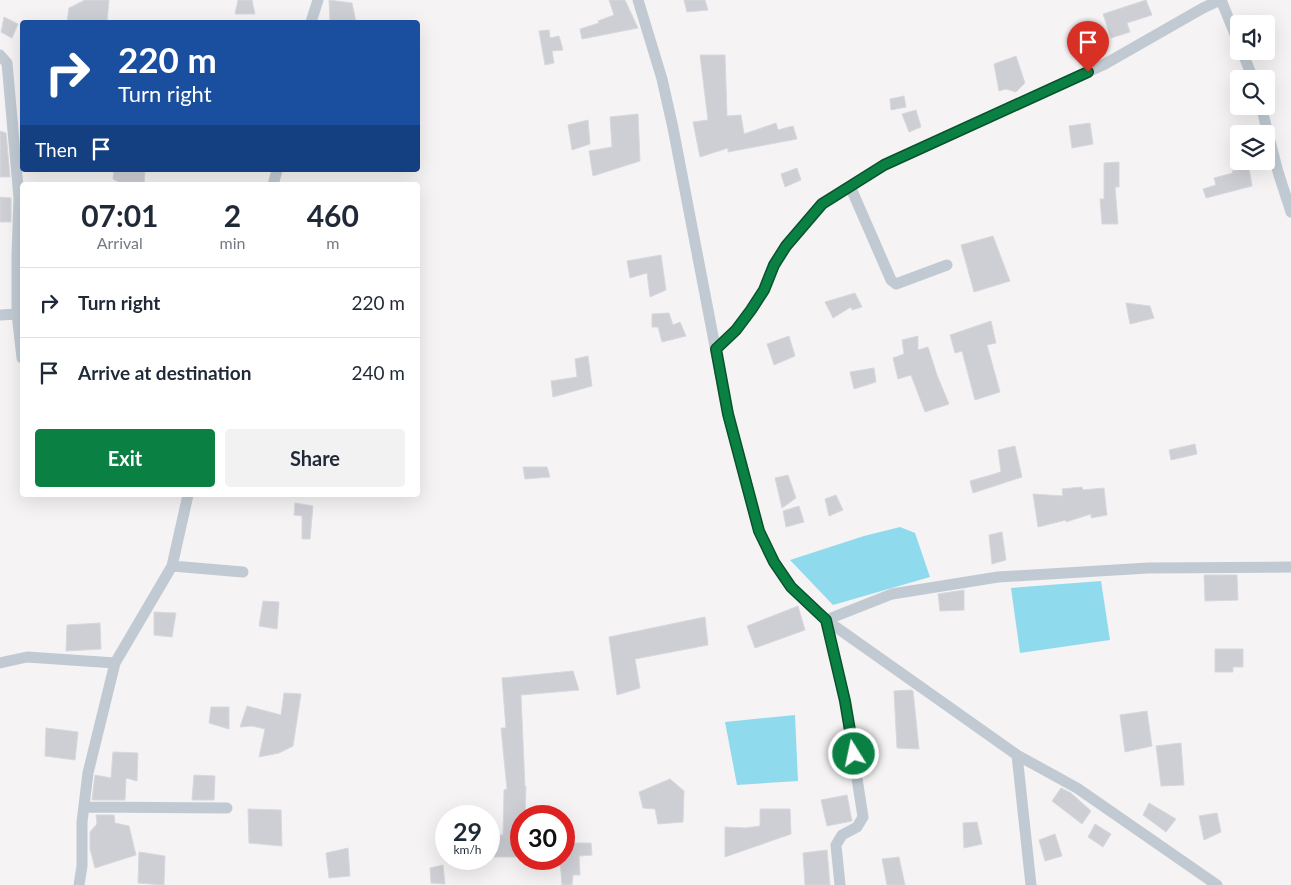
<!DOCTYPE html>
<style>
body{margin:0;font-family:Lato,sans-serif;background:#f2f2f3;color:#1f2937;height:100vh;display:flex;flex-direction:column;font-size:19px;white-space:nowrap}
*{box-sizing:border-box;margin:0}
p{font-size:16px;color:#747a83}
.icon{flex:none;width:28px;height:28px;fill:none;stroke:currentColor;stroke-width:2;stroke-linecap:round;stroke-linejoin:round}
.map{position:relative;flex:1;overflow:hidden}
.panel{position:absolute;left:20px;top:182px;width:400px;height:315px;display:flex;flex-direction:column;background:#fff;border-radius:5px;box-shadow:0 5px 20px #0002}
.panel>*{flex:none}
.guide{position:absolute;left:20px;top:20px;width:400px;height:152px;border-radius:5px;box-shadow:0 5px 20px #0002;background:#1a4fa0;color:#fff;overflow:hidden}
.buttons{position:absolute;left:1230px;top:15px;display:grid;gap:10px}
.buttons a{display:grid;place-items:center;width:45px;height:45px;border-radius:5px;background:#fff;box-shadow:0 5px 20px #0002;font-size:25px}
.speed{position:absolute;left:435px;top:805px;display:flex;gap:10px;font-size:25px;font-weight:700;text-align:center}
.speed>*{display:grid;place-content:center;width:65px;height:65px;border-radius:50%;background:#fff;box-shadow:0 5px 20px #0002;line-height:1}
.speed small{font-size:12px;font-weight:400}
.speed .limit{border:8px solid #d22;background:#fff;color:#111}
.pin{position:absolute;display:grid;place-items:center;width:42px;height:42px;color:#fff;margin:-51px -21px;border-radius:50% 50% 50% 0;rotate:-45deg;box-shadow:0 0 5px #0007}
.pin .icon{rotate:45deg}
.me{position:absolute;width:55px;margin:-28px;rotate:350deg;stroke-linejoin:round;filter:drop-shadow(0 0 4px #0008)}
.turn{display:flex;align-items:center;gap:18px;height:105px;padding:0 15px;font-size:22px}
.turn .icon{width:65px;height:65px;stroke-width:2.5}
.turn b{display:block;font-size:35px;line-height:42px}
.then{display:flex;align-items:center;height:48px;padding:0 15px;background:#0003;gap:10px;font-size:19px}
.eta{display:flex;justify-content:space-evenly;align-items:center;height:85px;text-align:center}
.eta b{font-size:30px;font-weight:700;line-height:35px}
.action{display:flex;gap:10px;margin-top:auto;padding:10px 15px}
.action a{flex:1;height:58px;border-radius:5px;background:#0b8043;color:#fff;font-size:20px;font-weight:700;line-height:58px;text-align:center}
.action a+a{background:#f2f2f3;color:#1f2937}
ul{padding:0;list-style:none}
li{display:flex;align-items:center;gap:15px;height:70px;padding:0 15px;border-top:1px solid #e0e1e3}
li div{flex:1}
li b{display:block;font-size:19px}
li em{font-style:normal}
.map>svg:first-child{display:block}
.water{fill:#90daee}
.building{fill:#cdcfd5;stroke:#d7d9de}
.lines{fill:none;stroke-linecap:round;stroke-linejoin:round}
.minor{stroke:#c1cad2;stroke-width:11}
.route-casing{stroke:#07532c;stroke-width:12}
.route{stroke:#0b8043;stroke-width:9}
</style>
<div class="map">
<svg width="1291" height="885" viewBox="0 0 1291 885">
<rect width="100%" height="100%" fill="#f5f3f3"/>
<path class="water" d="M900,527L915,533L930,577L833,605L790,560L864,536Z
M1101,581L1110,640L1020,653L1011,588Z
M795,715L798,781L737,785L725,722Z"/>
<path class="building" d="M85,0H109L107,22H67L69,8Z
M238,0H252L255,14H235Z
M329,0L352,3L356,22H330Z
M609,0H625L638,28L582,39L580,29L599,23L598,21L614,15Z
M684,0H705L708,10L687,12Z
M1146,0L1152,15L1127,23L1130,32L1111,38L1103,14Z
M4,17L18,24L12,38L1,32Z
M549,30L550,38L559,36L563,50L552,51L554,63L545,65L539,31Z
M700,55H725L727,116L741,115L744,134L776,123L778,130L793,126L797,139L728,152V148L700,157L693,122L708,120Z
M1016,56L1025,83L1016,92L1006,89L999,91L994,64Z
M904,96L906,107L891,110L890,99Z
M916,110L921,127L909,132L902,114Z
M638,114L640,161L593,176L589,151L612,147L610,117Z
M588,120L590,144L572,150L568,125Z
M1090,123L1093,144L1072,148L1069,126Z
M0,131L6,133L10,177H0Z
M1119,162V187H1115L1118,224H1102L1100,199H1104V163Z
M797,168L801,180L785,187L781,174Z
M1249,168L1252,186L1206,198L1203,189L1216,185L1214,178L1233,173L1232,171Z
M114,170H145L144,185H124L113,179Z
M0,197L11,198V222H0Z
M993,236L1010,281L974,292L961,245Z
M661,255L666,290L650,297L647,273L630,278L627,261Z
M855,293L862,307L852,310L851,307L833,318L825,302Z
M1126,303L1150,306L1154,318L1130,324Z
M669,313L673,325L680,322L686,336L662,342L658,327H652V314Z
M991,321L996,343L987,345L1000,392L975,400L962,351L955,353L950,335Z
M789,336L795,356L774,365L767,344Z
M918,336V350L928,347L937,375L949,404L925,412L911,375L898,379L893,358L904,354L902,340Z
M588,356L592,386L553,397L551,381L577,377L575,359Z
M874,368L876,382L854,389L850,372Z
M1195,444L1197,454L1171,460L1169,450Z
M1015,446L1022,477L973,493L970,481L1001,472L998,450Z
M523,467H547L550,477L525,479Z
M788,475L796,498L782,508L775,478Z
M1082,487L1083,490L1104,488L1107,515L1091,518V514L1066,522V520L1038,527L1033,494L1063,496L1062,489Z
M836,495L843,510L829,516L825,499Z
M295,503L313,506L310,539H302V516L294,515Z
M799,506L804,522L786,527L783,511Z
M1002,532L1006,560L992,564L989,535Z
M1204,575H1237L1238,600L1205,601Z
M964,590V610L940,611L938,594Z
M263,601L279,602L277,629L259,626Z
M798,606L805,630L755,648L747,626Z
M154,612L176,613L172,637L154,635Z
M705,617L708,645L635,659L640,688L617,695L609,637Z
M100,623L101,649L66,651L67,625Z
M1215,649H1243V667H1233V672H1215Z
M573,671L579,690L521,695L525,787L526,786L525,816H521V857H493L491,835H503L504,790L507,789L501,728H506L502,678Z
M911,690L913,691L919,749L897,748L894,691Z
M284,693L301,694L293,746L279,753L259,757L265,729L252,726L240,727L247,706L281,715Z
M211,707H229V729L209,723Z
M1147,711L1152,746L1125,752L1120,715Z
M46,728L78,732L75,760L45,756Z
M1181,743L1184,785L1161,786L1156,746Z
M113,752L138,753L137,781L126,778L125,800H92L95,775L111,778Z
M194,775L215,776L214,800H192Z
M670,779L684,791L683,822L658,824L655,809L643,808L639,792Z
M1061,788L1071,793L1091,811L1082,824L1052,801Z
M847,795L852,821L827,826L821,800Z
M1149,803L1176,819L1166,832L1143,815Z
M248,809L281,810L282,846L249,843Z
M760,809H790L791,834L725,857V827L746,828L760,826Z
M1217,813L1221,832L1204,840L1199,816Z
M96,815H114L115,823L129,826L136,855L95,868L90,849V832L97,824Z
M977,822L982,844L964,848L963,823Z
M1095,824L1111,834L1103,847L1088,837Z
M1055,834L1062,856L1045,861L1039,840Z
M572,843H591L592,855L579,856L580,875H573L572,885H562L560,859H564V849H572Z
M348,848L350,876L329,878L326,853Z
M827,850L830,885H805L803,853Z
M139,852L165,856L164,885L138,883Z
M899,857L905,885H887L882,859Z
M443,865L445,884L431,883L430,868Z"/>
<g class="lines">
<path class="minor" d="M638,0L662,79L673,128L728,414L759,531L774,562L791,587L826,620L1017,755L1077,788L1217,885
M1221,0L1239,44
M311,22L318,0
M1242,51L1253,79
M0,55L7,63L19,198L17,257V314L0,315
M1261,106L1278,172L1291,212
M273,185L277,170
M850,186L891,280L896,284L947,265
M17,314L22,358
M716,349L736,330L751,310L764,290L774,265L786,246L822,203L885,165L1105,64L1203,8L1220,0
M172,566L243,572
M0,663L27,657L115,663
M1017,755L1031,885
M84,807L227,808
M79,885L82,866V822L88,773L115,663L172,566L188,495
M840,885L836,845L842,835L857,827L863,817L845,701L826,620L892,594L998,577L1148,568L1291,567"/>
</g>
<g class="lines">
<defs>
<path id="route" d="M854,754L845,701L826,620L791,587L774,562L759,531L728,414L716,349L736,330L751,310L764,290L774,265L786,246L822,204L884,165L1088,72"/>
</defs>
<use href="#route" class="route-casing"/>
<use href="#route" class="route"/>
</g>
</svg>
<div class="buttons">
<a><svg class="icon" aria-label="sound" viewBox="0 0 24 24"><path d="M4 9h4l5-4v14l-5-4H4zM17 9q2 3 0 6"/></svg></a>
<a><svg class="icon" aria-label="search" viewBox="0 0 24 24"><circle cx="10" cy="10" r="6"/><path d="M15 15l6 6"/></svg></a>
<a><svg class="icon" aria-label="layers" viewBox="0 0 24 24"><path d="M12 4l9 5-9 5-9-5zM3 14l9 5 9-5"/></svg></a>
</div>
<div class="speed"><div>29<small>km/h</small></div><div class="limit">30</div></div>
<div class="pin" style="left:1088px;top:72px;background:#d93025"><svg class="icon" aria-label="arrive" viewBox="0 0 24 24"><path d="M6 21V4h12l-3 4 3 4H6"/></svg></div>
<svg class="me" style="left:854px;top:754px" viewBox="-20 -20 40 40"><circle r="17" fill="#0b8043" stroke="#fff" stroke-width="3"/><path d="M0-11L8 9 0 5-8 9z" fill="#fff"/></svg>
<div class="guide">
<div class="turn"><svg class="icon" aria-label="right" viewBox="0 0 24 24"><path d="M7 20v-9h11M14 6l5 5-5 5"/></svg><div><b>220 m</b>Turn right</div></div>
<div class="then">Then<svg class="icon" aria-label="arrive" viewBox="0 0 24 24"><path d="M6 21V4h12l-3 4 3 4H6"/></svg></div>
</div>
<section class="panel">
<div class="eta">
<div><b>07:01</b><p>Arrival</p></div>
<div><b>2</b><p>min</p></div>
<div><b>460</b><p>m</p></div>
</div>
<ul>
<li><svg class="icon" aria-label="right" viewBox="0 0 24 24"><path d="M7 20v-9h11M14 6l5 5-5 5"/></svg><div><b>Turn right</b></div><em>220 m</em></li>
<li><svg class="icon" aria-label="arrive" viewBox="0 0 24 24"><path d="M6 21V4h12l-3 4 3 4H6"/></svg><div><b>Arrive at destination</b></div><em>240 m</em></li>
</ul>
<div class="action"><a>Exit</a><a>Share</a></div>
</section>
</div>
